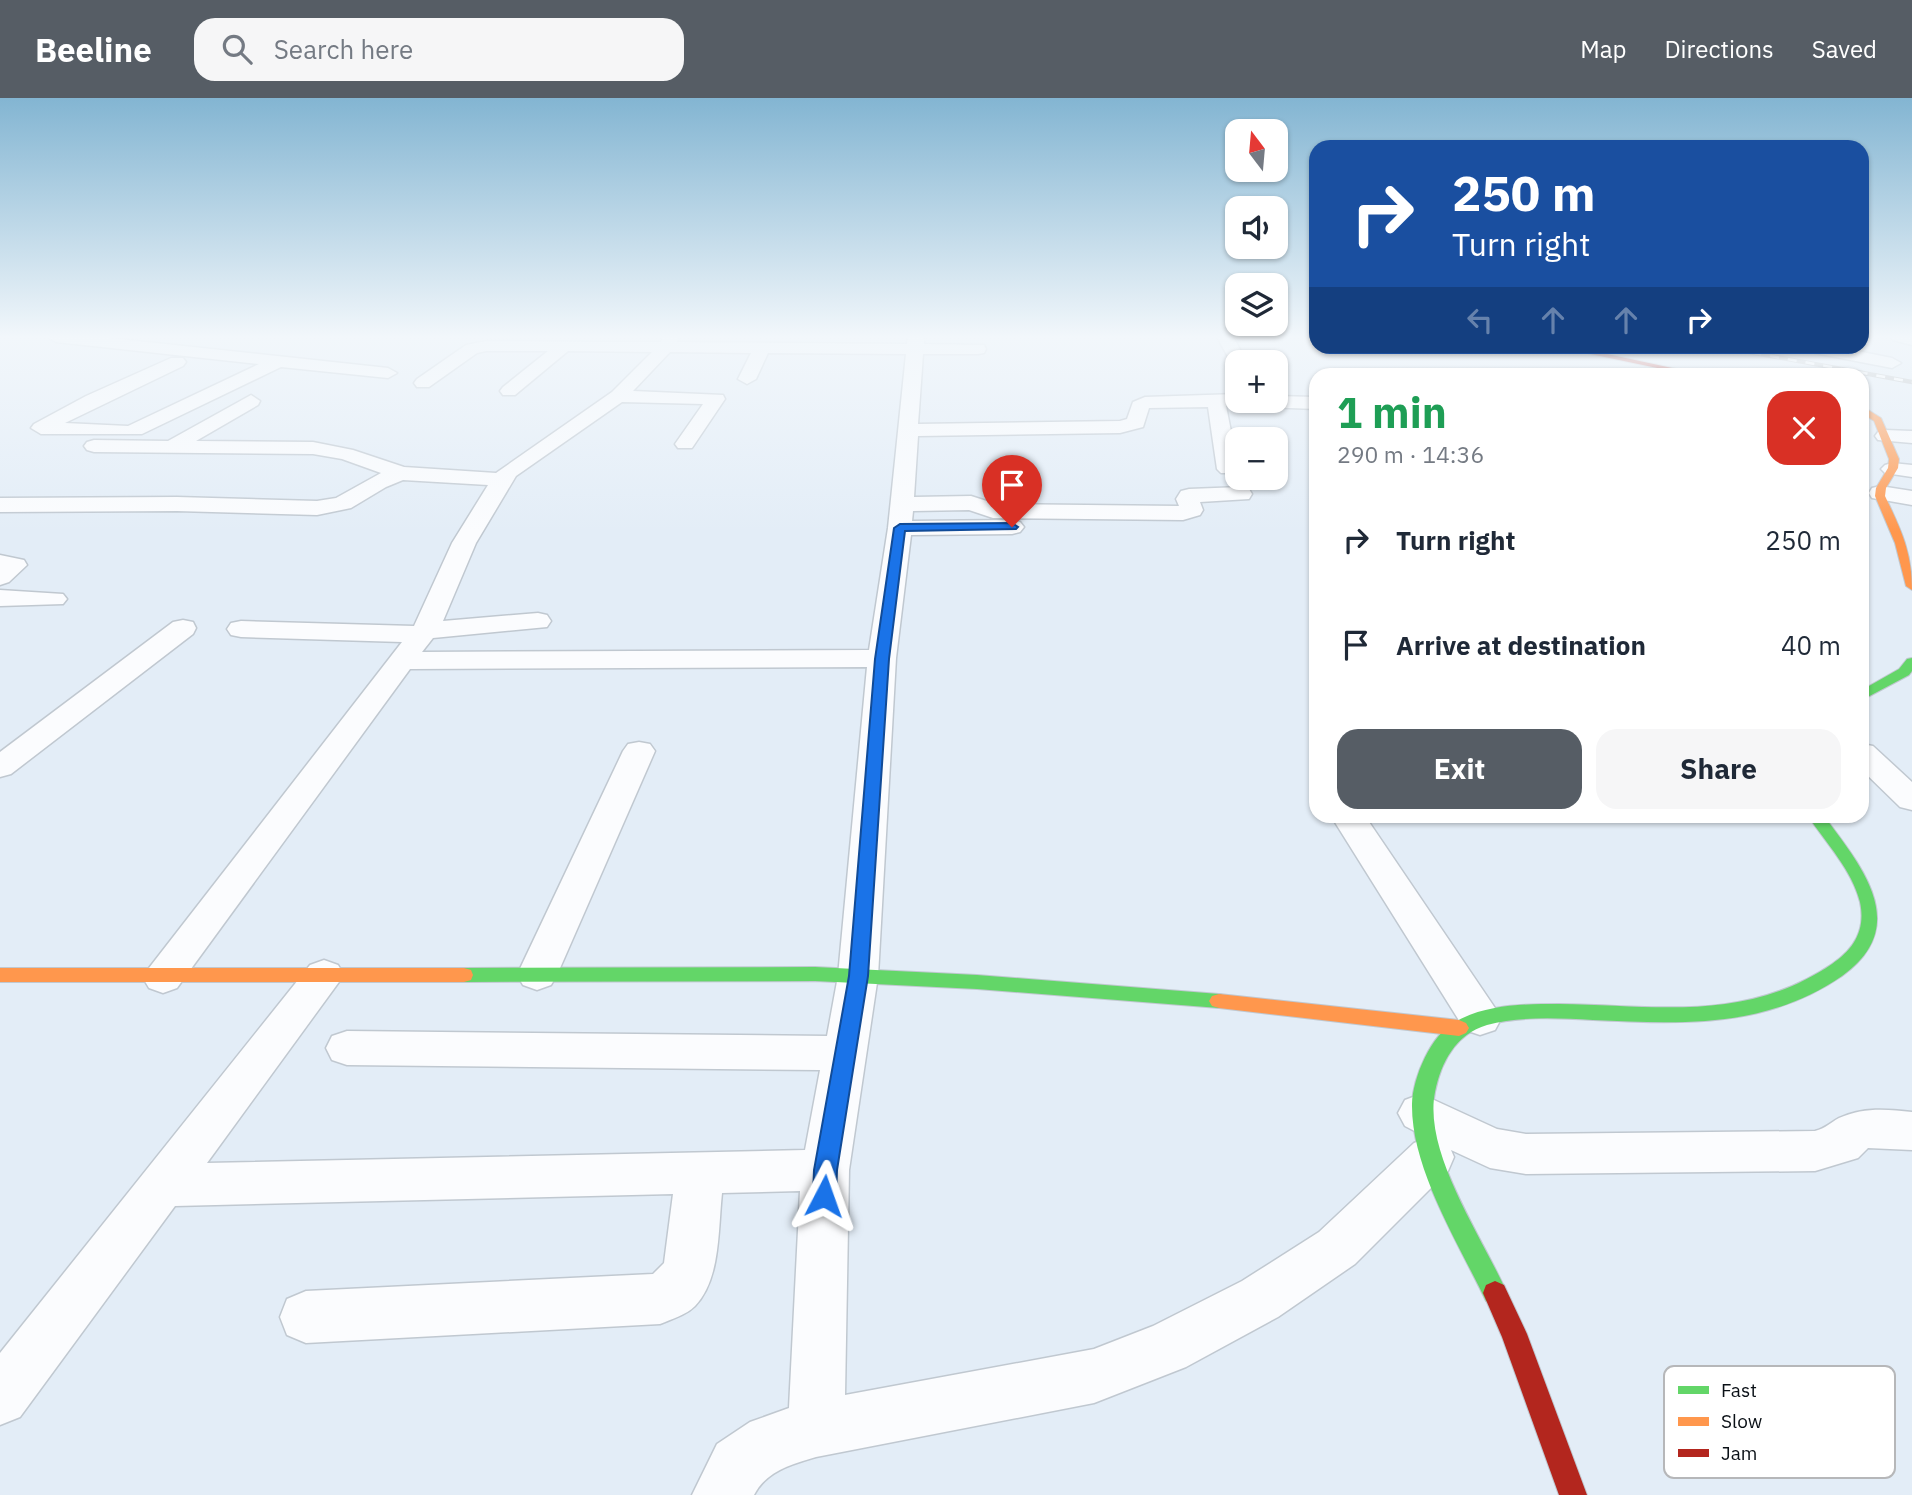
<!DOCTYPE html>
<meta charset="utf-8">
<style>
body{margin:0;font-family:"IBM Plex Sans",sans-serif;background:#f6f6f7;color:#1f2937;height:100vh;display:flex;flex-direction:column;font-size:26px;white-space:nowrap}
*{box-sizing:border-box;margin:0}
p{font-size:23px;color:#747a83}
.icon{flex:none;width:38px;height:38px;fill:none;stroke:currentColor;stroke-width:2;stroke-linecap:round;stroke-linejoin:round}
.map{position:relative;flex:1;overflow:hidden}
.sheet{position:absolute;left:1309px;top:270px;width:560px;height:455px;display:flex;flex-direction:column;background:#fff;border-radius:21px;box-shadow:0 2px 5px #0004}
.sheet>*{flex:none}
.hud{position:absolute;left:1309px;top:42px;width:560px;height:214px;border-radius:21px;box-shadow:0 2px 5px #0004;background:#1a4fa0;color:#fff;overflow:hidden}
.needle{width:46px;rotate:344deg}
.tools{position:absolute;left:1225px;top:21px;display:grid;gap:14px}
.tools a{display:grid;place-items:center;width:63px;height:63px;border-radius:14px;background:#fff;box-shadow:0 2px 5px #0004;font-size:35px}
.pin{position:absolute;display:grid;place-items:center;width:60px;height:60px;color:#fff;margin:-72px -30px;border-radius:50% 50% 50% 0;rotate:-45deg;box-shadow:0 0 7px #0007}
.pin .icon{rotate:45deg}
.me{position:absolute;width:77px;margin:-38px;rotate:4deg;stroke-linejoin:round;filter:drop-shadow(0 0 5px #0008)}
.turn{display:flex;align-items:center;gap:24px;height:147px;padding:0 28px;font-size:32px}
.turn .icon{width:91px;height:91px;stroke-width:2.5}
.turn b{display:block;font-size:49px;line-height:60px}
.lanes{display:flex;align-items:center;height:66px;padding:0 28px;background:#0003;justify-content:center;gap:35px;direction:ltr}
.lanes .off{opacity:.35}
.round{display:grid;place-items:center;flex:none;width:74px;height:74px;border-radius:21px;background:#f6f6f7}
.headline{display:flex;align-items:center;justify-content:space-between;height:119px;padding:0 28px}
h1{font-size:42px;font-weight:700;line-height:52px;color:#1e9e55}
.button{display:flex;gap:14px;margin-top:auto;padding:14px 28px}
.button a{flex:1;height:80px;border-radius:21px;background:#565d65;color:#fff;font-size:28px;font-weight:700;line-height:80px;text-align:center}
.button a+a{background:#f6f6f7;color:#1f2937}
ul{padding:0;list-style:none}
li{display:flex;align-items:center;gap:21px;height:105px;padding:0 28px}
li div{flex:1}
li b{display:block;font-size:26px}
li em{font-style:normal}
header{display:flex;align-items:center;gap:42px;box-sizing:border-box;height:98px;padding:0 35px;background:#565d65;color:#fff}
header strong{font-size:33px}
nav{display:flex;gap:38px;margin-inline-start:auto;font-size:24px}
.search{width:490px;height:63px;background:#f6f6f7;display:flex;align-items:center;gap:18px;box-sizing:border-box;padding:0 24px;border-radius:21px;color:#747a83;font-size:26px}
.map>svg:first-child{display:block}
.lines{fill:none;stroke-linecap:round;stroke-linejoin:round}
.street-casing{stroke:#c0c8d0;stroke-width:3}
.fast-casing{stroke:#c0c8d0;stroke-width:2}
.slow-casing{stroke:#c0c8d0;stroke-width:2}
.jam-casing{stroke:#c0c8d0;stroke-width:2}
.street{fill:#fbfcfe;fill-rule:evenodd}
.fast{fill:#63d668;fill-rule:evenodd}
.slow{fill:#ff974d;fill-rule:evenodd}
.jam{fill:#b3261e;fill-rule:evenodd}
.rail-casing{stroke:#b7babc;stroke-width:4.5}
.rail{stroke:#fff;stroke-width:2.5;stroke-dasharray:9;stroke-linecap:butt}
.route{fill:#1a73e8;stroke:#114b97;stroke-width:2}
.key{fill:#fff;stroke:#b6b7b9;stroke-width:2}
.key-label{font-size:19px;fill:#0a1016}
</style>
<header>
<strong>Beeline</strong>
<div class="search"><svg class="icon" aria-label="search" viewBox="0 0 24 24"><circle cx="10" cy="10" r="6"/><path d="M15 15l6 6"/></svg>Search here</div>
<nav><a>Map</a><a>Directions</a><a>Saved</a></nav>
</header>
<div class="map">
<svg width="1912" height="1397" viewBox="0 0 1912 1397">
<rect width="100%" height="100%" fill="#e3edf7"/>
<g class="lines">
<defs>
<path id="street" d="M48,239H100L388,270L397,275L388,280L281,269L142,336H41L31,330L34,326L86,298L171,260H183L186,264L183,268L65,325L128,328L259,266L56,244Z
M663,239H679L677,244L907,246L908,239H924V246L984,247L986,251L984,255L978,256H923L918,326L1120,323L1127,321L1133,304L1145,299L1237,296V303H1246L1244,306L1226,308L1237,364L1235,375H1221L1217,371L1208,309L1149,310L1143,329L1120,335L918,338L914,399L971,398L996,406L1179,408L1176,401L1181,393L1189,391L1241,389L1249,391L1252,396L1249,401L1200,404L1203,412L1200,417L1183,422L993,420L969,412L913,413L912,423L1012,422L1020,424L1024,429L1020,434L1012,436L911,437L896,560L878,878L849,1072L845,1297L1094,1251L1153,1228L1242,1183L1319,1134L1414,1045L1428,1040L1405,1028L1398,1015L1405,1002L1421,996L1497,1031L1526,1036L1815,1033C1826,1030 1830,1025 1839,1020C1863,1009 1887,1011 1912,1014V1052L1868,1050L1858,1060L1815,1073L1526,1076L1490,1070L1451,1052L1454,1059L1448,1073L1355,1166L1278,1219L1186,1269L1094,1305L816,1359C792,1366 766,1373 754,1397H692L717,1346L750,1324L789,1310L800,1093L722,1095C718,1130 721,1181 695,1208C686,1217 672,1221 660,1226L306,1245L287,1237L280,1219L287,1201L306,1193L653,1176L664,1165L673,1096L175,1108L20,1319L0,1327V1255L310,867L324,862L338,867L344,877L207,1065L805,1052L820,972L347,967L332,962L326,950L332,938L347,933L827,938L838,878L867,569L410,571L177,890L163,895L149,890L143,880L149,870L402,544L241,539L231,537L227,531L231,525L241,523L414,528L452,445L488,387L403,382L386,389L351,410L317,417L177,413L0,414V400L177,399L317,403L336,400L381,375L342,361L313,356L94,354L87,352L84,348L87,344L94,342L168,343L251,297L260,303L258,307L196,343L313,344L353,352L404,369L496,375L612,294L652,254L568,253L515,297H503L500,293L503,289L548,253H486L477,255L429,289H417L414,285L417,281L466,247L486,243L661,244ZM670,254L751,255L738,281L747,286L756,281L768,255L906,256L888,430L869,552L422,554L433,540L547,529L551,523L547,517L538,515L443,523L476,445L516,378L622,304L703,306L675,346L678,350H692L725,301L723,297L633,293Z
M1217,239H1233L1247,264H1237V269L1233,268Z
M1891,239H1912V247L1893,242Z
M1796,248H1832L1892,260L1901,265L1892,270L1804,253Z
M1276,298L1316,299V311L1266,309L1257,303H1276Z
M1885,332L1912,333V345L1878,342L1875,338L1878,334Z
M1892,365L1912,367V379L1885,375L1881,371L1885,367Z
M1880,388L1912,393V407L1872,400L1869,395L1872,390Z
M0,457L24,462L27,467L9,484L0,487Z
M0,492L63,496L67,501L63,506L0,508Z
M183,522L193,524L196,530L193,536L11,676L0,679V654L173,524Z
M639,644L650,646L655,653L557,877L551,887L537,892L523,887L517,877L623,653L628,646Z
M1862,646L1873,648L1912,684V712L1900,709L1862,672Z
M1331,718H1365L1495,910L1501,921L1495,932L1480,937L1465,932Z"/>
<path id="fast" d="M1912,560V573L1909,577L1862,602V592L1899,571L1907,561Z
M1808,718H1824C1862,769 1912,828 1842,878C1765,931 1681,926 1593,922C1558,920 1520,918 1487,927C1456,936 1441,964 1435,994C1423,1055 1483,1140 1507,1195L1504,1203L1495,1207L1486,1203C1459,1146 1411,1071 1412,1006C1413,979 1431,937 1455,924C1486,906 1525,906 1559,906C1656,907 1745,925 1832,866C1854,851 1866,832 1860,804C1852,772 1826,745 1808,718Z
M815,869L977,877L1219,896L1226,898L1229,903L1226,908L1219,910L977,891L815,883L464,884L457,882L455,877L457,872L464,870Z"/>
<path id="slow" d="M1862,308L1881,320L1899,361L1898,370L1886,390L1885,398C1901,432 1912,454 1912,492L1906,488L1895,445L1875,398L1876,390L1888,370L1889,361L1874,323L1862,315Z
M0,870H464L471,872L473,877L471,882L464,884H0Z
M1219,896L1459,922L1466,925L1469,930L1466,935L1459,938L1219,910L1212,908L1209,903L1212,898Z"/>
<path id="jam" d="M1552,248H1570L1700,276H1686Z
M1495,1183L1504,1187L1527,1236L1587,1397H1559L1502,1239L1483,1195L1486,1187Z"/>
</defs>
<use href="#street" class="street-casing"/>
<use href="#fast" class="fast-casing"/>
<use href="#slow" class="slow-casing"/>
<use href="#jam" class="jam-casing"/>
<use href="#street" class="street"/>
<use href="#fast" class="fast"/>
<use href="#slow" class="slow"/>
<use href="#jam" class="jam"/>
<defs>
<path id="rail" d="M1717,248L1912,284"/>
</defs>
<use href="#rail" class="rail-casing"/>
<use href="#rail" class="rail"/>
</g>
<linearGradient id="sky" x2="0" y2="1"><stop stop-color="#83b5d2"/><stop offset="0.55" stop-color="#f2f7fb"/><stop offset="1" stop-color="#f2f7fb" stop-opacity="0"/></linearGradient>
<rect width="1912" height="434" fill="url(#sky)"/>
<path class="route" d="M1012,425L1018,429L1016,431L905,433L889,561L868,878L837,1072L836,1098L832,1105L824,1108L816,1105L813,1098L814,1072L849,878L875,561L894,430L900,426Z"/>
<rect x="1664" y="1268" width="231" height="112" rx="10" class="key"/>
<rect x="1678" y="1288" width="31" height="8" fill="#63d668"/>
<rect x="1678" y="1319" width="31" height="9" fill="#ff974d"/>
<rect x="1678" y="1351" width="31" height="8" fill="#b3261e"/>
<g class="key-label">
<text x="1721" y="1299">Fast</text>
<text x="1721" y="1330">Slow</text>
<text x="1721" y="1362">Jam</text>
</g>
</svg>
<div class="tools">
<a><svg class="needle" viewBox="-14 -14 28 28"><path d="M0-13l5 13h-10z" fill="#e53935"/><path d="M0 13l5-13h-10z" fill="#747a83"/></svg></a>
<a><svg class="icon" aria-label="sound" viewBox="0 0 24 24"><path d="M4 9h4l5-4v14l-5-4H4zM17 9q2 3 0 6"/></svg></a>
<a><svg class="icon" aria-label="layers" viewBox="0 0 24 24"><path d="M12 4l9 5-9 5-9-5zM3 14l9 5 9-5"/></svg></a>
<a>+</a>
<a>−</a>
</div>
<div class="pin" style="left:1012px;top:429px;background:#d93025"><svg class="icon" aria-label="arrive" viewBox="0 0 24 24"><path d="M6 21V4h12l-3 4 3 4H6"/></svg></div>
<svg class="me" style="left:824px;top:1098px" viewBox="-20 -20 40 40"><path d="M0-17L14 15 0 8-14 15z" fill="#1a73e8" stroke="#fff" stroke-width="4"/></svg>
<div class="hud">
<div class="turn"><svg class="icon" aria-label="right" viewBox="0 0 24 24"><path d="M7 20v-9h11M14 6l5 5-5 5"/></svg><div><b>250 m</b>Turn right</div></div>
<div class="lanes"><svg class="icon off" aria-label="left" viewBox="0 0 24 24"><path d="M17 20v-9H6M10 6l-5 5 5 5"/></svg><svg class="icon off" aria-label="ahead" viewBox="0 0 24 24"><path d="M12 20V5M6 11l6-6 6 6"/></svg><svg class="icon off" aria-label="ahead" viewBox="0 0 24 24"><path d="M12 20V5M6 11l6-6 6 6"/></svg><svg class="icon" aria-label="right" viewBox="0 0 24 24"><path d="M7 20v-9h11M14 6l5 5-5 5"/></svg></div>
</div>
<section class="sheet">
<div class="headline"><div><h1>1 min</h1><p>290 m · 14:36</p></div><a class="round" style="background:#d93025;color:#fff"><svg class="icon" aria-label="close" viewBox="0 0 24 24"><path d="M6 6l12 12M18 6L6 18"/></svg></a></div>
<ul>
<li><svg class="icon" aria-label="right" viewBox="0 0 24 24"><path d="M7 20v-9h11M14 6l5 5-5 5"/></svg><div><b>Turn right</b></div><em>250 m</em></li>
<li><svg class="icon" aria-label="arrive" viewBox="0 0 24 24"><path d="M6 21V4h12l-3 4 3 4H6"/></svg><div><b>Arrive at destination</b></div><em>40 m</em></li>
</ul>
<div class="button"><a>Exit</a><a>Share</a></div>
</section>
</div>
